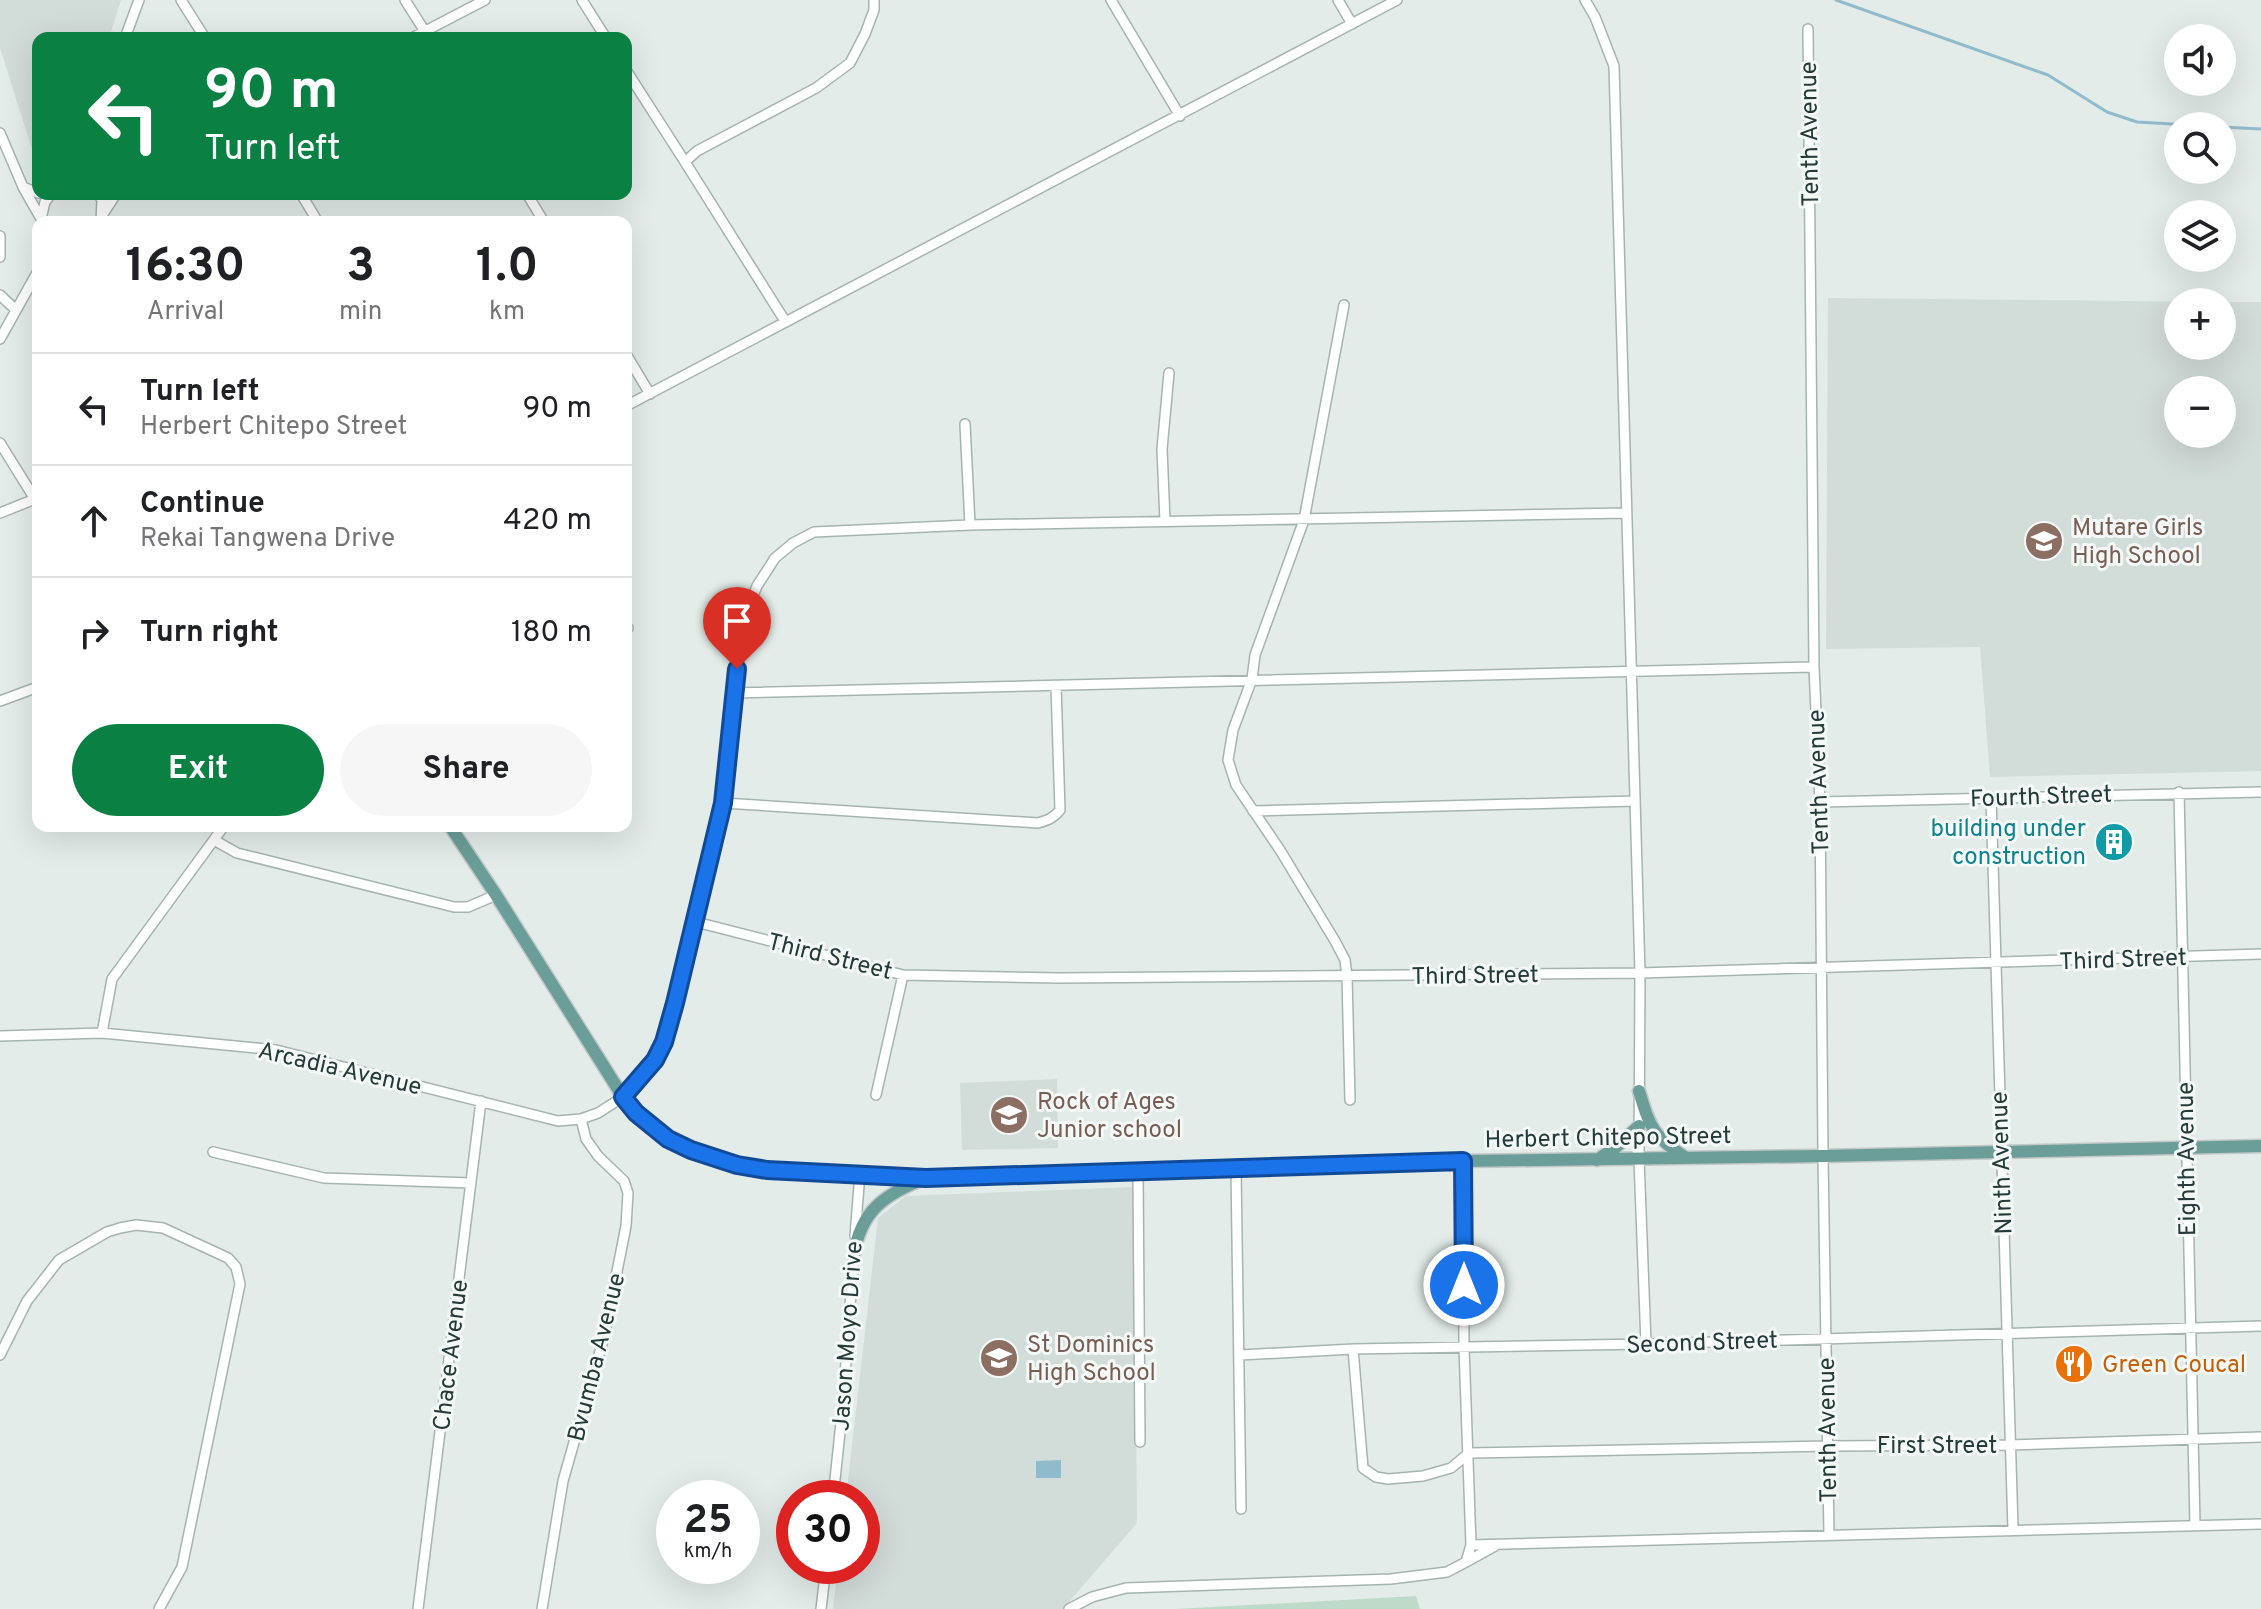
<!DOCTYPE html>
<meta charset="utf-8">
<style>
body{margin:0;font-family:Overpass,sans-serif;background:#f6f6f6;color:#202124;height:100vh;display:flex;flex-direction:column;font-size:30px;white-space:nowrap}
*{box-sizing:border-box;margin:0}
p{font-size:26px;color:#757577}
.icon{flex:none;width:44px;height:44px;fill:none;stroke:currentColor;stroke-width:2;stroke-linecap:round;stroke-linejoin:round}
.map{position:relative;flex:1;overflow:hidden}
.side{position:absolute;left:32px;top:216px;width:600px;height:616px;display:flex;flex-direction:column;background:#fff;border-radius:16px;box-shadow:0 8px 32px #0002}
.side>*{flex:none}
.top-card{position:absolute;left:32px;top:32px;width:600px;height:168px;border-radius:16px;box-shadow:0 8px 32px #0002;background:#0b8043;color:#fff;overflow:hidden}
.buttons{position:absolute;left:2164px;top:24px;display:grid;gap:16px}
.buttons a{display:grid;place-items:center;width:72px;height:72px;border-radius:50%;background:#fff;box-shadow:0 8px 32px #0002;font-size:40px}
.speed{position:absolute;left:656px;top:1480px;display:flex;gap:16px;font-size:40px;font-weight:700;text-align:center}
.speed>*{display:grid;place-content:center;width:104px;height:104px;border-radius:50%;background:#fff;box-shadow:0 8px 32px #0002;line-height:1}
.speed small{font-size:20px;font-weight:400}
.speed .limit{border:12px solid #d22;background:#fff;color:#111}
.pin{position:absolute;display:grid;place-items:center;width:68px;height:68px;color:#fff;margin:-82px -34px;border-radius:50% 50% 50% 0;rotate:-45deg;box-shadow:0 0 8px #0007}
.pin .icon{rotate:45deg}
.me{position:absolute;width:88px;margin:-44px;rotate:0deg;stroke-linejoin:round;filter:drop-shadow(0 0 6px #0008)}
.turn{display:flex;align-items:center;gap:28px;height:168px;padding:0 40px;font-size:36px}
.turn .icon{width:104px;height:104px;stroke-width:2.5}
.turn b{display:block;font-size:56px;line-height:68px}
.eta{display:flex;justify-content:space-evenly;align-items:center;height:136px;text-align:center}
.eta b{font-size:48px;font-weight:700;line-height:56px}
.primary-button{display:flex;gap:16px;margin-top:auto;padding:16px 40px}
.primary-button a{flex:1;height:92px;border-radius:48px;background:#0b8043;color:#fff;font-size:32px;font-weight:700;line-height:92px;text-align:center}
.primary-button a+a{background:#f6f6f6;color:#202124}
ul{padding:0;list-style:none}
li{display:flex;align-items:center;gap:24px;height:112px;padding:0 40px;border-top:2px solid #e0e0e0}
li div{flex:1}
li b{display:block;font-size:30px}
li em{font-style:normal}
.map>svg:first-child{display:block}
.built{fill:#d2dcd9;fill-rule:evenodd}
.green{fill:#bedbca}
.water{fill:#90bbcd}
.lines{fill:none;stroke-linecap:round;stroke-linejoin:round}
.stream{stroke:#90bbcd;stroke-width:3}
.minor-casing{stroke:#a6b4b1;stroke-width:12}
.major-casing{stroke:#c2c8c8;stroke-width:15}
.minor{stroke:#fff;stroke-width:9}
.major{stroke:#6b9e98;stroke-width:12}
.route-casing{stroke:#114b97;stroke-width:20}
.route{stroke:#1a73e8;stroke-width:14}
.labels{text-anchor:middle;stroke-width:6;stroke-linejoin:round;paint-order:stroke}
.street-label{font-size:24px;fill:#243c39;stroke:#f4f9f7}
.education-label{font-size:24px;fill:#785e54;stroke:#f4f9f7;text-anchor:start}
.culture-label{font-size:24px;fill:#0d838f;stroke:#f4f9f7;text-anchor:end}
.food-label{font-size:24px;fill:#c56008;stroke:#f4f9f7;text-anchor:start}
</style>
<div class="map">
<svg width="2261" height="1609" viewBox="0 0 2261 1609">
<rect width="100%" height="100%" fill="#e3ece9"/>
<path class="built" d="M0,0H121L109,38H38V168L0,48Z
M1828,298L2221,302H2178V346H2222V302H2261V771L1990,777L1980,647L1826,649ZM2178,390H2222V434H2178Z
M1057,1079L1058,1148L962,1150L960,1083Z
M1134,1187L1137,1523L1063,1609H833L838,1566H862V1498H846L878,1218L906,1196Z"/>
<path class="green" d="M1416,1596L1420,1609H1175Z"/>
<path class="water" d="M1061,1460V1478H1036V1461Z"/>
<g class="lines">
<path class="stream" d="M1836,0L2048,75L2107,112L2137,122L2208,126
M2222,127L2261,129"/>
<defs>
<path id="minor" d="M181,0L205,38
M405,0L429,38
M582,0L606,38
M1111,0L1180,116
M1338,0L1352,24
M1585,0L1595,17L1614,66L1640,973L1639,1159L1646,1344
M1808,29L1814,667L1820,802L1823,1156L1829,1535
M125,38L139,0
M412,38L485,0
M626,70L685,162
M0,133L23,187L40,217
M23,187L38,193
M98,194L102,200L101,222
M301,194L318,222
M527,194L544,222
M103,214L116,194
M41,219L45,202L51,194
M0,236V257
M0,295L16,310
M1344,305L1304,520L1255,655L1252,679L1233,730L1228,760L1236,785L1280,850L1335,941L1345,960L1347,976L1350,1100
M785,321L685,162L697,151L816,88L850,63L865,34L874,10V0
M0,339L38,271
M626,354L650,394
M626,406L1397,0
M965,424L970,525
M0,443L38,504
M0,513L35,499
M1165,521L1162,449L1169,373
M626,629L628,628
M734,693L1814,667
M0,701L38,687
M2179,792L2195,1525
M1991,797L2013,1529
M1820,802L2261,792
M723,803L1038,823C1048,820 1054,818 1060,810L1056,686
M1253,811L1634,801
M214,840L237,853L454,907H468L496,895
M696,922L903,975L1060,978L1640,973L2261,954
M102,1033L112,979L224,826
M0,1036L102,1033L276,1050L558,1121L581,1119L598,1113L623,1097L655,1060L664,1042L696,922L723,803L742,622L757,586L775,558L793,543L814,532L970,525L1626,513
M876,1095L903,975
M213,1152L324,1178L471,1183
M1236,1169L1241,1509
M1138,1171L1140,1442
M855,1236L860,1173
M1353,1349L1363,1468L1376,1477L1388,1479L1423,1476L1451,1468L1469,1453L1828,1446L2011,1445L2261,1437
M0,1355L27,1301L59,1260L107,1232L120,1228L136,1225L163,1228L228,1258L236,1267L240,1284L182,1567L159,1609
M1240,1355L1353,1349L1646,1344L2261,1326
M833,1498L843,1404L854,1250
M1471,1545L2261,1524
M1466,1562L1495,1546
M418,1609L481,1101
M542,1609L563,1481L604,1337L626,1226L628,1193L624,1181L598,1156L586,1139L581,1119
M821,1609L826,1566
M1069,1609L1092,1597L1126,1588L1391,1579L1447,1572L1466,1562L1471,1545L1464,1347L1463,1161"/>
<path id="major" d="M450,826L496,895L623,1097L636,1113L668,1139L691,1150L737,1165L767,1170L926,1178L1463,1161L1823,1156L2261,1146
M1639,1091C1650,1128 1653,1136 1686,1158
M1597,1160L1615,1148L1639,1126
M854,1254C861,1211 884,1195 923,1179"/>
</defs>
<use href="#minor" class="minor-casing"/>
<use href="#major" class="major-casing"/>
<use href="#minor" class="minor"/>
<use href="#major" class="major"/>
</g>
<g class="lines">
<defs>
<path id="route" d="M737,669L723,803L675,1003L664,1042L655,1060L623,1097L636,1113L668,1139L691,1150L737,1165L767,1170L926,1178L1463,1161L1464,1285"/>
</defs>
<use href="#route" class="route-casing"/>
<use href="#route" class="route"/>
</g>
<defs>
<symbol id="school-disc" viewBox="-11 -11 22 22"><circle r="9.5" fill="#8d6e63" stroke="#f4f9f7"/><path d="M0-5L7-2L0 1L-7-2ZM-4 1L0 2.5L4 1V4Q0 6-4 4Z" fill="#fff"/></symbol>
<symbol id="building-disc" viewBox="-11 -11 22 22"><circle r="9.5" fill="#0f9aa8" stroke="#f4f9f7"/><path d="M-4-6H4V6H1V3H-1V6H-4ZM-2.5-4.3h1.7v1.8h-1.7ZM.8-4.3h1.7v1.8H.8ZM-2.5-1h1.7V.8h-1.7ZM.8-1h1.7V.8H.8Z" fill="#fff"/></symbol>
<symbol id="restaurant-disc" viewBox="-11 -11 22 22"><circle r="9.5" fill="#e8710a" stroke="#f4f9f7"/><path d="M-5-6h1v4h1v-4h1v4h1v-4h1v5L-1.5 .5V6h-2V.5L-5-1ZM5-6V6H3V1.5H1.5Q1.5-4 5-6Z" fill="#fff"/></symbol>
</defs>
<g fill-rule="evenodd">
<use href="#school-disc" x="2022" y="519" width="44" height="44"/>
<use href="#building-disc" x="2092" y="820" width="44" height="44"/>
<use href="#school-disc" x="987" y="1093" width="44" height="44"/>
<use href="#school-disc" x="977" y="1336" width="44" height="44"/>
<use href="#restaurant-disc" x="2052" y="1342" width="44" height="44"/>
</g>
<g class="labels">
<g class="street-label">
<text transform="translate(1809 134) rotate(-91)" y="8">Tenth Avenue</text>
<text transform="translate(1818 782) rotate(-92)" y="8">Tenth Avenue</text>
<text transform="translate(2041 796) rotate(-2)" y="8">Fourth Street</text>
<text transform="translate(830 956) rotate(14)" y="8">Third Street</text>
<text transform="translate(2123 959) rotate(-2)" y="8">Third Street</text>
<text transform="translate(1475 975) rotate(-1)" y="8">Third Street</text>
<text transform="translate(340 1068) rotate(13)" y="8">Arcadia Avenue</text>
<text transform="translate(1608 1137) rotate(-1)" y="8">Herbert Chitepo Street</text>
<text transform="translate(2186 1159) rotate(-91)" y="8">Eighth Avenue</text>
<text transform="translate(2001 1163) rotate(-92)" y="8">Ninth Avenue</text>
<text transform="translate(847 1336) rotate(-86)" y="8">Jason Moyo Drive</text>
<text transform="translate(1702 1342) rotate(-2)" y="8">Second Street</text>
<text transform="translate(450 1355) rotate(-83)" y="8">Chace Avenue</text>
<text transform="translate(596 1357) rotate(-76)" y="8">Bvumba Avenue</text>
<text transform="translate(1827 1430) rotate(-91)" y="8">Tenth Avenue</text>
<text x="1937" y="1453">First Street</text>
</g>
<g class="education-label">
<text x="2072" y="535">Mutare Girls<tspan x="2072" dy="28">High School</tspan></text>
<text x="1037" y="1109">Rock of Ages<tspan x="1037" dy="28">Junior school</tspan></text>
<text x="1027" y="1352">St Dominics<tspan x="1027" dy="28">High School</tspan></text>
</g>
<g class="culture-label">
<text x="2086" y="836">building under<tspan x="2086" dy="28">construction</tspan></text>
</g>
<g class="food-label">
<text x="2102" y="1372">Green Coucal</text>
</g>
</g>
</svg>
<div class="buttons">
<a><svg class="icon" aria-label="sound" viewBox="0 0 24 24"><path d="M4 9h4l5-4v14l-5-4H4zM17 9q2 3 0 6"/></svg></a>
<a><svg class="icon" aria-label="search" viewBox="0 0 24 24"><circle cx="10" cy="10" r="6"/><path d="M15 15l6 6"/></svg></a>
<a><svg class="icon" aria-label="layers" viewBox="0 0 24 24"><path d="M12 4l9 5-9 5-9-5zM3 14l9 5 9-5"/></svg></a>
<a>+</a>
<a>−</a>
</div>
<div class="speed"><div>25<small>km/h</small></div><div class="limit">30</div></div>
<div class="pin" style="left:737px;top:669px;background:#d93025"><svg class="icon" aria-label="arrive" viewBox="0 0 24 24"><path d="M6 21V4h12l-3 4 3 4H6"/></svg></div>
<svg class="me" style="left:1464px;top:1285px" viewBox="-20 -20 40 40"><circle r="17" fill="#1a73e8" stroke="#fff" stroke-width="3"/><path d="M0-11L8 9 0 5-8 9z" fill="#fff"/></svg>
<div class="top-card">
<div class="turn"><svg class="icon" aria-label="left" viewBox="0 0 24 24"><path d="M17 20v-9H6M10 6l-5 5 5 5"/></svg><div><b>90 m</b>Turn left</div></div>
</div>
<section class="side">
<div class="eta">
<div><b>16:30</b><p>Arrival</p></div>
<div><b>3</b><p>min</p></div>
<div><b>1.0</b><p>km</p></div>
</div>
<ul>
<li><svg class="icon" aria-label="left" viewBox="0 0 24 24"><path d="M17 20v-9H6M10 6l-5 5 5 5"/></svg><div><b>Turn left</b><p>Herbert Chitepo Street</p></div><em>90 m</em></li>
<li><svg class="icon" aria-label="ahead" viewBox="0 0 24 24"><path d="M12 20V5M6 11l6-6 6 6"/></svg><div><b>Continue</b><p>Rekai Tangwena Drive</p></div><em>420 m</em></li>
<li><svg class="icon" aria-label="right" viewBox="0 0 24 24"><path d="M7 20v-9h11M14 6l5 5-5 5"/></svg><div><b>Turn right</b></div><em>180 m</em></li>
</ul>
<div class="primary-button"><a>Exit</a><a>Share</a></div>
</section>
</div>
